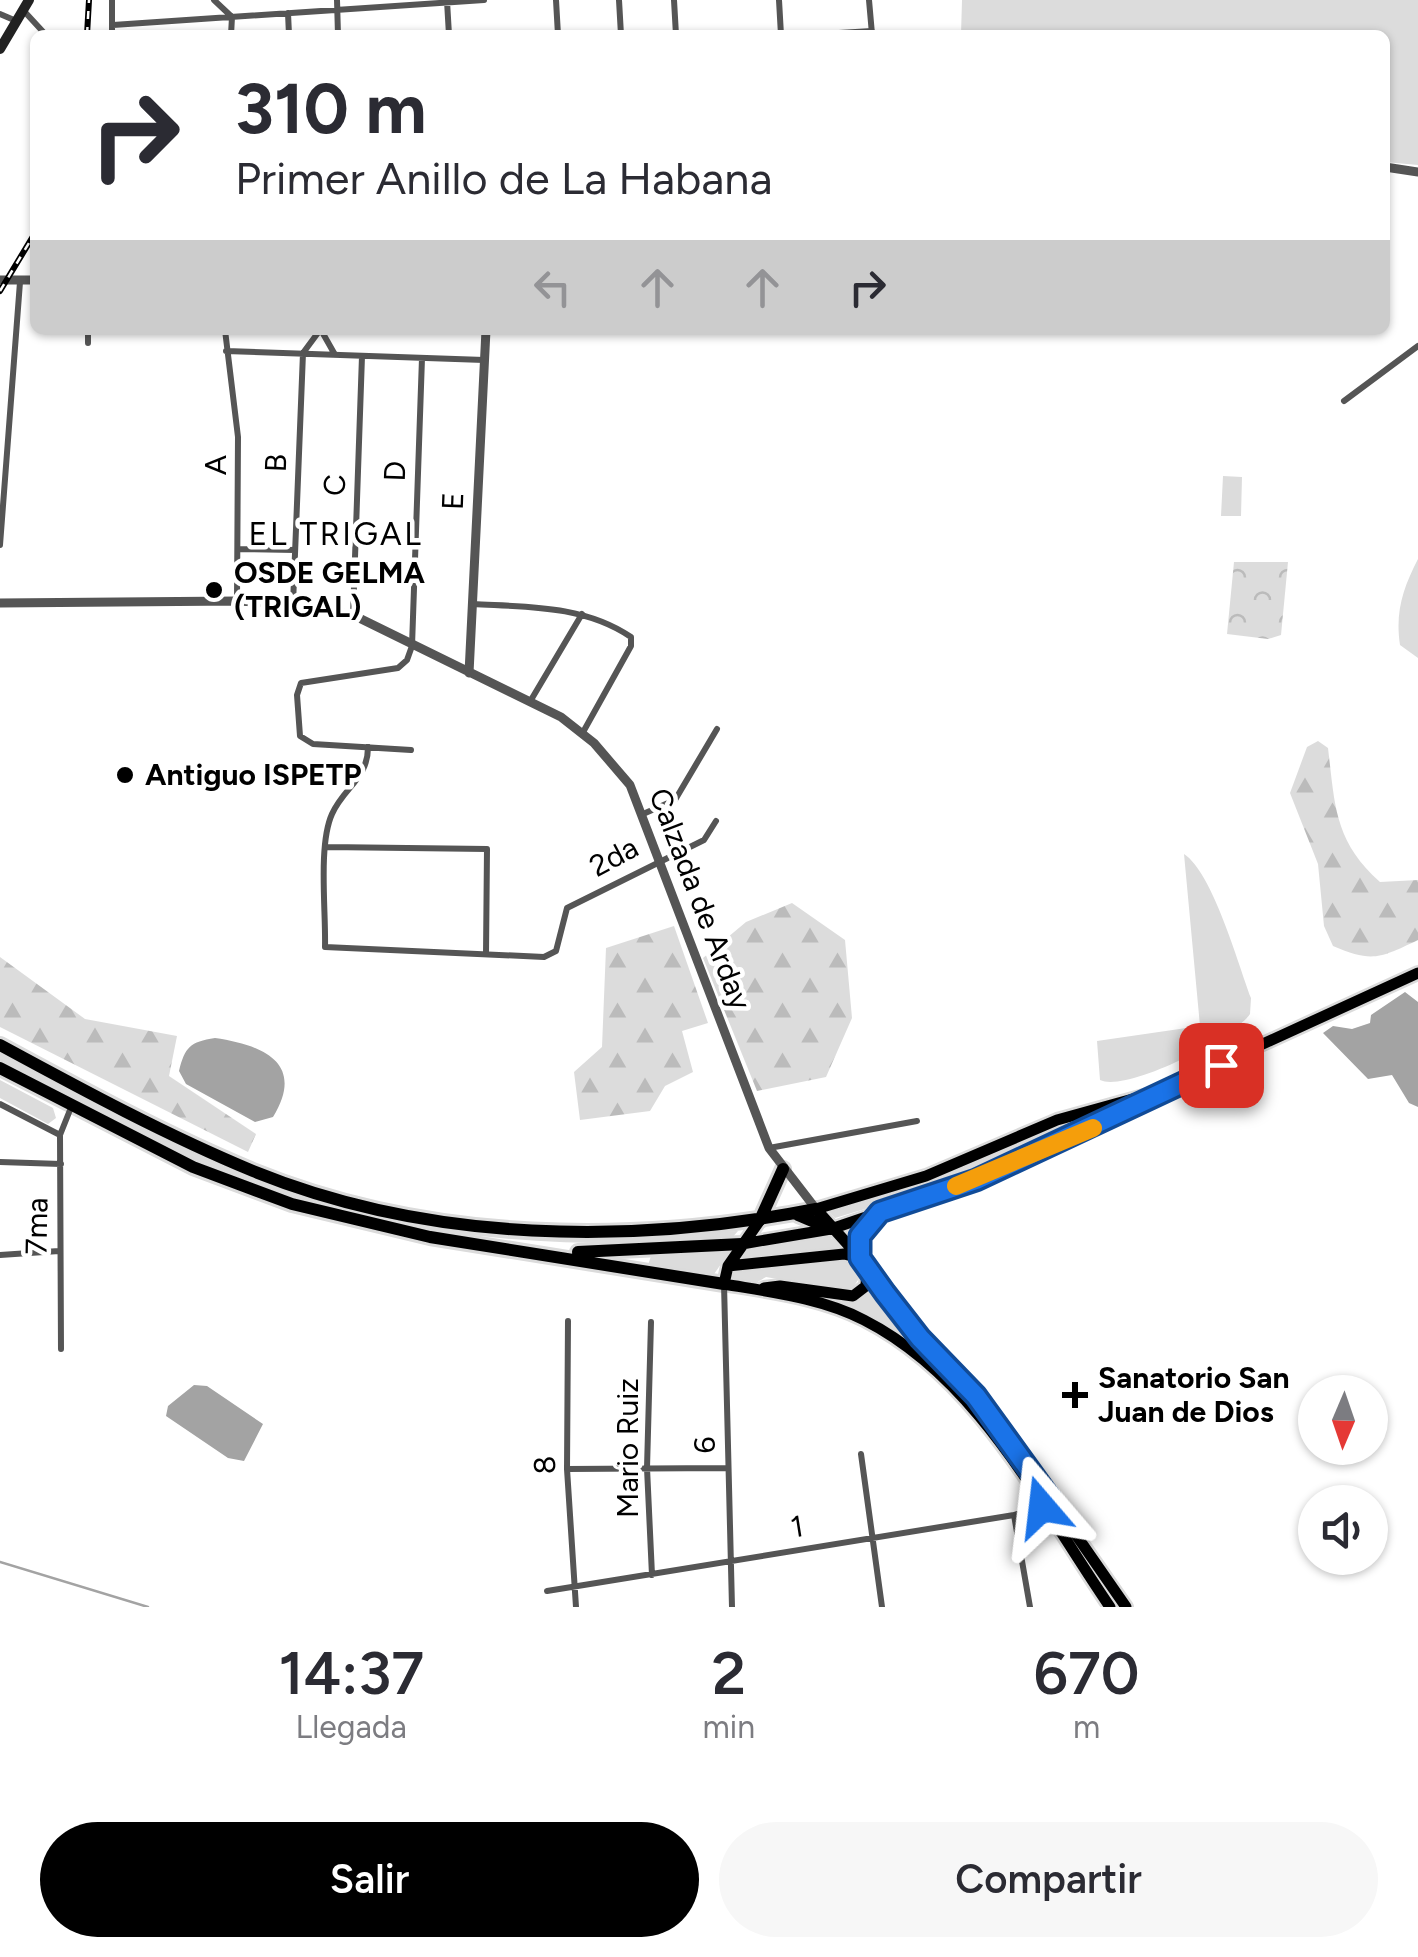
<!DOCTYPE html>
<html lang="es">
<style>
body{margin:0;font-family:Figtree,sans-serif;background:#f7f7f7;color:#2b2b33;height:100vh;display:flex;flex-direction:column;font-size:38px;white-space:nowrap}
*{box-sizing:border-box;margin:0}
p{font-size:32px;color:#7c7c81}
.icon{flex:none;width:55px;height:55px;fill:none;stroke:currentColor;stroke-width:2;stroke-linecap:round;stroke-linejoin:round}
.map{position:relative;height:1607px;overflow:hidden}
.details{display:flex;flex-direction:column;background:#fff;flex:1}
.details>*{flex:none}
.top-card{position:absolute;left:30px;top:30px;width:1360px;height:305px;border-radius:15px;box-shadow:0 2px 8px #0004;background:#fff;color:#2b2b33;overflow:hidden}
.needle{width:65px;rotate:182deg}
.buttons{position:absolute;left:1298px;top:1375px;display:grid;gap:20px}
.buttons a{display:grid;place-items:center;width:90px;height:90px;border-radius:50%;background:#fff;box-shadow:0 2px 8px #0004;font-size:50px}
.pin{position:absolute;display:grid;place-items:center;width:85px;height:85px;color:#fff;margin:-42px;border-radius:20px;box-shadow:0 5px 15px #0006}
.me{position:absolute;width:110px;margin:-55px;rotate:343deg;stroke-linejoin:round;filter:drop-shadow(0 0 8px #0008)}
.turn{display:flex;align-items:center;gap:35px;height:210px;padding:0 40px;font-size:45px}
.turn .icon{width:130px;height:130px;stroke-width:2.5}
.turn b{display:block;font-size:70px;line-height:85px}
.lanes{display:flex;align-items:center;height:95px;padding:0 40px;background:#0003;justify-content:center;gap:50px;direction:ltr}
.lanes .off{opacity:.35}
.eta{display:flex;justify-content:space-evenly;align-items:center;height:170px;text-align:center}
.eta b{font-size:60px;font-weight:600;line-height:70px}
.primary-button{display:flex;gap:20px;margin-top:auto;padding:20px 40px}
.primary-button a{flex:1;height:115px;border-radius:60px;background:#000;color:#fff;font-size:40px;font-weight:600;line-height:115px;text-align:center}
.primary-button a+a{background:#f7f7f7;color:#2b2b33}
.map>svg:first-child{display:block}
.grass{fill:#dcdcdc}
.forest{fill:url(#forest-firs)}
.park{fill:url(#park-crowns)}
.water{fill:#a3a3a3}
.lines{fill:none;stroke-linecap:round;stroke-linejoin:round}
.stream{stroke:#a3a3a3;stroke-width:2.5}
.trunk-casing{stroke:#dbdbdb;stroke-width:16}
.motorway-casing{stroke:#dbdbdb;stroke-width:18}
.minor{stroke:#555;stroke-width:6}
.tertiary{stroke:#555;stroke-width:9}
.secondary{stroke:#222;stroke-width:10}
.trunk{stroke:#000;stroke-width:11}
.motorway{stroke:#000;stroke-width:12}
.rail-casing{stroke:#000;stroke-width:6}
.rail{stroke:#fff;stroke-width:2.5;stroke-dasharray:8;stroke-linecap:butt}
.route-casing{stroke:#114b97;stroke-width:25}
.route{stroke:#1a73e8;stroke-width:18}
.slow{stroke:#f59e0b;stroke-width:18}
.poi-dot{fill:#000;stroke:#fff;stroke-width:4}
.labels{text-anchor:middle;stroke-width:9;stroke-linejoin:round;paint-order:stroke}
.street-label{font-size:30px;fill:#000;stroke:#fff}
.poi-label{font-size:30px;font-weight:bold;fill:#000;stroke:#fff;text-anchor:start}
.neighbourhood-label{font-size:32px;letter-spacing:2.5px;fill:#000;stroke:#fff}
</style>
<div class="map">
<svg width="1418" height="1607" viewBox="0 0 1418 1607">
<defs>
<pattern id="forest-firs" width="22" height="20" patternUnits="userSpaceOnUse" patternTransform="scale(2.5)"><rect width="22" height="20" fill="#dcdcdc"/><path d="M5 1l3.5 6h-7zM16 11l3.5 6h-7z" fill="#bbb"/></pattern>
<pattern id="park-crowns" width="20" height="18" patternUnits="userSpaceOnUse" patternTransform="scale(2.5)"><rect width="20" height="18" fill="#dcdcdc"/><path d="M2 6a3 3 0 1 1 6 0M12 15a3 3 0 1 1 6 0" fill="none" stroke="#bbb"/></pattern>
</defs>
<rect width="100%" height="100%" fill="#fff"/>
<path class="grass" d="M962,0H1418V165L1385,162V35H961Z
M1223,476L1242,477L1241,516H1221Z
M1418,559V658L1400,645C1395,612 1403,588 1418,559Z
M1184,854C1213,873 1238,964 1251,998L1250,1014C1234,1038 1126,1093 1100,1080L1097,1041L1200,1026Z
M0,1054L144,1127L315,1197L554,1237L738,1231L730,1240C574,1249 423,1242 274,1191C179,1158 89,1109 0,1062Z
M0,1080L53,1108L56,1118L48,1124L0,1098Z
M1088,1125L948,1184L835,1218L826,1209L1052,1126Z
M824,1232L843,1248L738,1260L743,1248Z
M730,1251L712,1277L648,1265L651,1256Z
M839,1258L853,1260L862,1274L850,1292L766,1277L754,1284L728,1279L730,1270Z
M874,1282L960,1382L969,1398C929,1353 885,1323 829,1300L854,1301Z"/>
<path class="forest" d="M1318,741L1328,748C1335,805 1334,841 1380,882L1418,880V940C1380,958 1373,963 1333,946L1324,926L1318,864L1290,793L1307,747Z
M792,903L845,940L852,1018L826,1077L757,1091L703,958L746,922Z
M674,926L708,1023L682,1031L693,1072L665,1086L650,1111L580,1120L574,1072L602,1047L606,948Z
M0,957L85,1019L177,1036L169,1076L256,1134L248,1152L0,1027Z"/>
<path class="park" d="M1234,562H1288L1281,635L1268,639L1227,634Z"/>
<path class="water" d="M1405,992L1418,1002V1107L1409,1103L1392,1075L1368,1079L1323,1033L1333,1026L1352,1029L1370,1023L1371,1015Z
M215,1038C263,1045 306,1063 273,1117L255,1122L186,1084L179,1071C185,1047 190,1042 215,1038Z
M194,1385L207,1386L263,1424L244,1461L228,1458L166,1416L168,1406Z"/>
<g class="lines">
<path class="stream" d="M0,1562L148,1607"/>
<defs>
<path id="trunk" d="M760,1220L728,1266L724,1284C770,1292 822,1298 864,1320C978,1378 1040,1505 1110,1607
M742,1244L831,1229L975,1180L1146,1102
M860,1258V1236L878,1214
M728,1266L844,1254L860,1258
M764,1288L780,1286L853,1296L866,1286L867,1267
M1126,1607L1004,1431L960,1377L920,1339L860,1258L816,1209L926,1176L1057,1120L1158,1092L1418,973"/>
<path id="motorway" d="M0,1045C83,1090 166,1135 253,1171C430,1243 632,1245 816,1209
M0,1068L193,1167L292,1204L430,1237L724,1284
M798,1215L831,1229
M760,1220L783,1169
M578,1252L742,1244"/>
</defs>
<use href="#trunk" class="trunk-casing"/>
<use href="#motorway" class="motorway-casing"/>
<path class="minor" d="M112,0V35
M214,0L232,17L231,35
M337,0L338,35
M556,0L558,35
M619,0L621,35
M674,0L676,35
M779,0L781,35
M869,0L872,34
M447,1L449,35
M23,10L46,35
M288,13L289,35
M0,14L14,20
M113,25L484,0
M806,35L872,31
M88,330V343
M225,330L238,437L237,601
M321,330L334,353
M226,351L484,360
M1344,401L1418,346
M0,545L20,282
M239,549L295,550
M293,604L303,353L320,330
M473,604C527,607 584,605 631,637V646L582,734
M353,615L362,356
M531,700L582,614
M368,747C368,779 344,787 332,814C318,845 326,911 325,947L544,957L556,951L567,908L704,840L716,821
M411,750L313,744L300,736L297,695L301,683L398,668L407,660L412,646L422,358
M643,814L675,800L717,729
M327,847L487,849L486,954
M0,1104L60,1135
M769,1148L917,1121
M0,1162L61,1164
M0,1255L59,1251
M724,1284L732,1607
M568,1321L567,1469L576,1607
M651,1322L647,1468L652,1575
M61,1349L60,1135L72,1105
M861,1454L882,1607
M567,1469L727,1468
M1014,1515L1030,1607
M547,1591L1014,1515L1043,1506"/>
<path class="tertiary" d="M1385,167L1418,172
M0,280H35
M0,603L237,601L293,604L353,615L561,717L594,743L630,785L769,1148L816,1209
M469,673L486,330"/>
<path class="secondary" d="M0,49L29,0"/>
<use href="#trunk" class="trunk"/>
<use href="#motorway" class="motorway"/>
<defs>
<path id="rail" d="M87,35L89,0
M0,291L35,233"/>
</defs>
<use href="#rail" class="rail-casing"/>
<use href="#rail" class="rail"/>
</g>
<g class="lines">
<defs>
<path id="route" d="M1042,1507L1051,1500L976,1396L920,1338L885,1293L860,1258V1236L880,1212L976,1180L1221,1065"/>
</defs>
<use href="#route" class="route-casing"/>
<use href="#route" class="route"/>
<path class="slow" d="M956,1186L1093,1128"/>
</g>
<g class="poi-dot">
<circle cx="214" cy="590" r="10"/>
<circle cx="125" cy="775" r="10"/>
<path d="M1070 1380h10v10h10v10h-10v10h-10v-10h-10v-10h10z"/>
</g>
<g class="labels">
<g class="street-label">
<text transform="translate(276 463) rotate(-88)" y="10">B</text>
<text transform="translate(216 465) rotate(-90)" y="10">A</text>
<text transform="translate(395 471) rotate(-88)" y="10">D</text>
<text transform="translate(335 485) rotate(-88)" y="10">C</text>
<text transform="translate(453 501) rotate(-88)" y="10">E</text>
<text transform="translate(614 857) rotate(-28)" y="10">2da</text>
<text transform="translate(700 899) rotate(69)" y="10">Calzada de Arday</text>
<text transform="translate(37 1226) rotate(-89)" y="10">7ma</text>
<text transform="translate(705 1445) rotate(-90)" y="10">6</text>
<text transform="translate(628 1448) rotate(-90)" y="10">Mario Ruiz</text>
<text transform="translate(545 1465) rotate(-93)" y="10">8</text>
<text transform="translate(797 1527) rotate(-9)" y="10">1</text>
</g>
<g class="poi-label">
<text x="234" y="583">OSDE GELMA<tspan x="234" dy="34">(TRIGAL)</tspan></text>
<text x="145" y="785">Antiguo ISPETP</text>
<text x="1098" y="1388">Sanatorio San<tspan x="1098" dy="34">Juan de Dios</tspan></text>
</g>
<g class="neighbourhood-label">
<text x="336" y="545">EL TRIGAL</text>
</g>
</g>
</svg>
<div class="buttons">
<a><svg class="needle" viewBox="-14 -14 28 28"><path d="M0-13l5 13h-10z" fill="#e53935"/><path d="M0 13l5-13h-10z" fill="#7c7c81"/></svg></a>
<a><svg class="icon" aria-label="sound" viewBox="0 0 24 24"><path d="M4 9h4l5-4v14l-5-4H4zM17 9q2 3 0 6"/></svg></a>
</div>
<div class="pin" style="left:1221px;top:1065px;background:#d93025"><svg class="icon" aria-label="arrive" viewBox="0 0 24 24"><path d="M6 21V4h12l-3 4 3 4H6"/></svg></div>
<svg class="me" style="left:1042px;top:1507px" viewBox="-20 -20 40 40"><path d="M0-17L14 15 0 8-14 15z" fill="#1a73e8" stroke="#fff" stroke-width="4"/></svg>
<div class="top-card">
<div class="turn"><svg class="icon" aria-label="right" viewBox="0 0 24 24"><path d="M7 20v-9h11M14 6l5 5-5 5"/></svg><div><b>310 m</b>Primer Anillo de La Habana</div></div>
<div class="lanes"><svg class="icon off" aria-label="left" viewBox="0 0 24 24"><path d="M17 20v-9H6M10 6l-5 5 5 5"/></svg><svg class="icon off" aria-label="ahead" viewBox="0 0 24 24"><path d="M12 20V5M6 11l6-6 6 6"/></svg><svg class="icon off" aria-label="ahead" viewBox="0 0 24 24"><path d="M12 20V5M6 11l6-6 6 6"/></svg><svg class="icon" aria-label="right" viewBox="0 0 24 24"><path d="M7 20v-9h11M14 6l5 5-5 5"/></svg></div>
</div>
</div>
<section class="details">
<div class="eta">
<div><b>14:37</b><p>Llegada</p></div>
<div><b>2</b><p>min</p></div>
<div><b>670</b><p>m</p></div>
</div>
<div class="primary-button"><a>Salir</a><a>Compartir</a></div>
</section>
